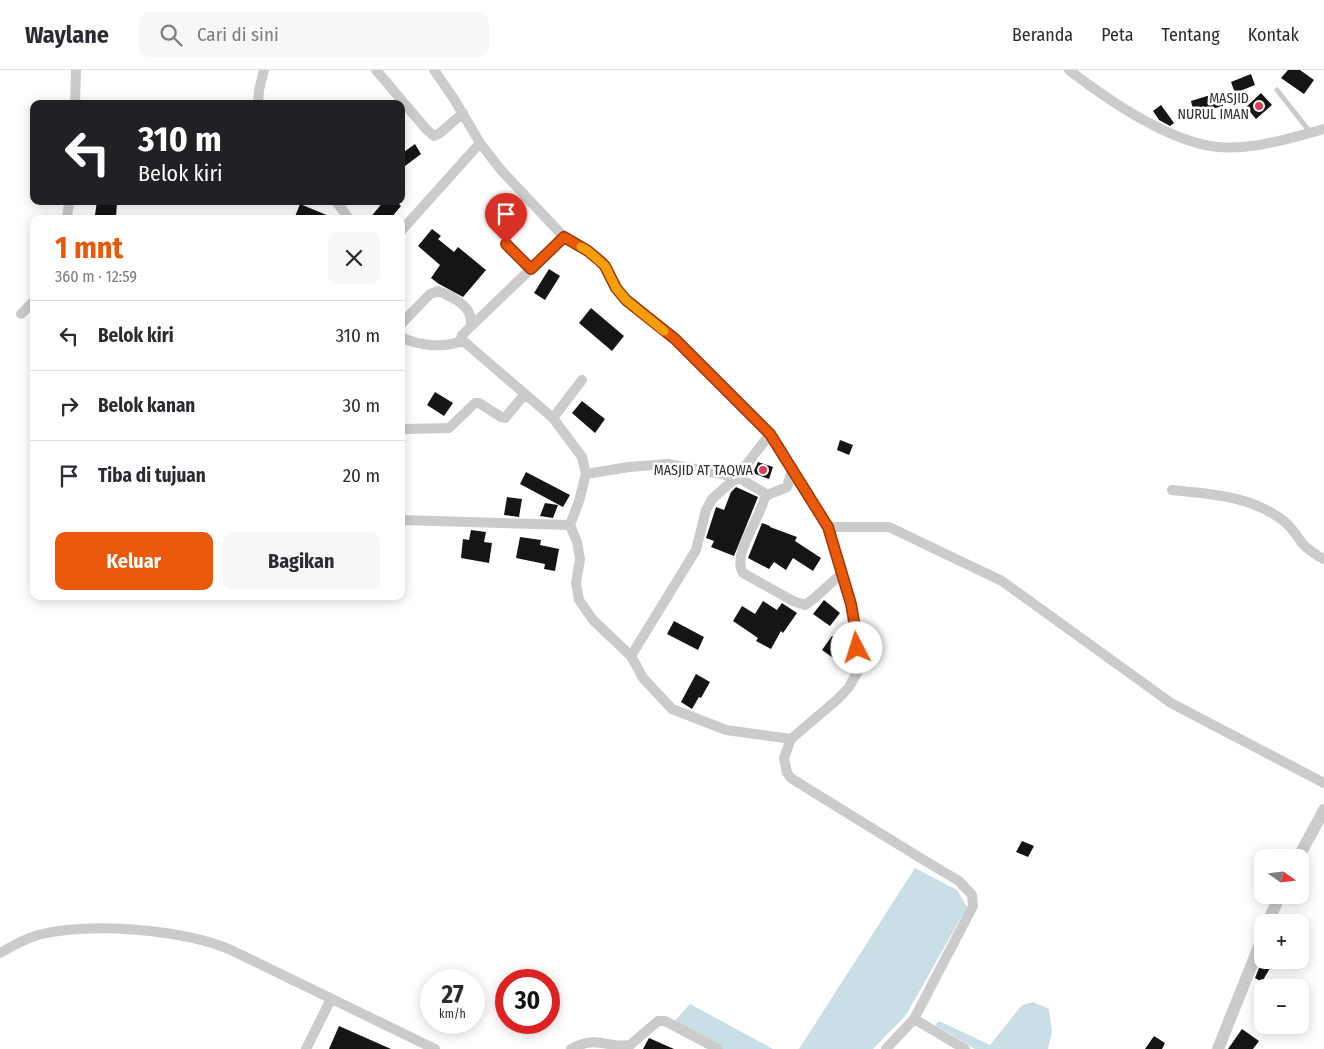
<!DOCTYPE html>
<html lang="id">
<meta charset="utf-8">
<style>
body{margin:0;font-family:"Fira Sans Condensed",sans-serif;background:#f7f7f7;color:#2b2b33;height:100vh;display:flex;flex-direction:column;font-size:19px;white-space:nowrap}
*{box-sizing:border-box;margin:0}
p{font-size:16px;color:#7c7c81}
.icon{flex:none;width:28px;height:28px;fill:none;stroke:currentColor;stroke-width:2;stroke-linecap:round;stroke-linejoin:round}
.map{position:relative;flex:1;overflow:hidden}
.details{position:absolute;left:30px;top:145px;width:375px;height:385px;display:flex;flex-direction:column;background:#fff;border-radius:10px;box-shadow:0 2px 12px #0003}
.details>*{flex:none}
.guide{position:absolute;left:30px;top:30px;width:375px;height:105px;border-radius:10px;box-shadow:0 2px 12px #0003;background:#202124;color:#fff;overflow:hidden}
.needle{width:32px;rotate:104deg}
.tools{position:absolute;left:1254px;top:779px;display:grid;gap:10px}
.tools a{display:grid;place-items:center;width:55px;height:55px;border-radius:10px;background:#fff;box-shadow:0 2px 12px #0003;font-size:25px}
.speed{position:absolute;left:420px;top:899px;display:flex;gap:10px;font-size:25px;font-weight:700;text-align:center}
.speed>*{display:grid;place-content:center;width:65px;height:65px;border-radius:50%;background:#fff;box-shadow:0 2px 12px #0003;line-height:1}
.speed small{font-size:12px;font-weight:400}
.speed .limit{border:8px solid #d22;background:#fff;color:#111}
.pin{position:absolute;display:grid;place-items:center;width:42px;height:42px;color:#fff;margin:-51px -21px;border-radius:50% 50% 50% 0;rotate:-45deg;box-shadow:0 0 5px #0007}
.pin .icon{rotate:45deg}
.me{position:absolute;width:55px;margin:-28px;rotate:355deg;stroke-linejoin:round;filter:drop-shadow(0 0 4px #0008)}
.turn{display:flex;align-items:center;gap:18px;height:105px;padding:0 25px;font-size:22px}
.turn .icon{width:65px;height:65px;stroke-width:2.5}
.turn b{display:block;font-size:35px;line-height:42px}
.round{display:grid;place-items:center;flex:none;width:52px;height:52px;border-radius:10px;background:#f7f7f7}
.overview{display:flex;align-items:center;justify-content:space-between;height:85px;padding:0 25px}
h1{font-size:30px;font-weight:700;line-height:38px;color:#ea580c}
.primary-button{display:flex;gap:10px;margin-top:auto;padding:10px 25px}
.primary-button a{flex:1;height:58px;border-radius:10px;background:#ea580c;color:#fff;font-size:20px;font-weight:700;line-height:58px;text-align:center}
.primary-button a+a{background:#f7f7f7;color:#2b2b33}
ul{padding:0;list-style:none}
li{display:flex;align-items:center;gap:15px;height:70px;padding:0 25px;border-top:1px solid #e1e1e2}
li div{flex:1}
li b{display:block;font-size:19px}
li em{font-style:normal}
header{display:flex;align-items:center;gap:30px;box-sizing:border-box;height:70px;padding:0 25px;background:#fff;border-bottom:1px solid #e1e1e2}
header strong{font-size:24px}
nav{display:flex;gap:28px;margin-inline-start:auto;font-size:18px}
.search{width:350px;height:45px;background:#f7f7f7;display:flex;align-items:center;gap:12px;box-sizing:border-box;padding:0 18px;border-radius:10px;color:#7c7c81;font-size:19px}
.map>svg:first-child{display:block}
.water{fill:#cadee8}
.building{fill:#151515}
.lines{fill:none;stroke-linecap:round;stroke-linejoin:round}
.service{stroke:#cbcbcb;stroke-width:5}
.minor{stroke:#cbcbcb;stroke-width:10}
.tertiary{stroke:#cbcbcb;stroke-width:12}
.route-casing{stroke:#983908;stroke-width:12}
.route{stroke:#ea580c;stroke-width:9}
.slow{stroke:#f59e0b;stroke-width:9}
.poi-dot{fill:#d53f53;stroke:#fff;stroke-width:2}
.labels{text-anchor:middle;stroke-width:5;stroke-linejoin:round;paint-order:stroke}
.poi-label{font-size:14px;fill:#2e2e2e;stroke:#fff;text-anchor:end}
</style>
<header>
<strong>Waylane</strong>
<div class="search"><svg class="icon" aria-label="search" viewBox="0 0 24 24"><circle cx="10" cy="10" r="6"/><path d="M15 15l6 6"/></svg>Cari di sini</div>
<nav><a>Beranda</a><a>Peta</a><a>Tentang</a><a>Kontak</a></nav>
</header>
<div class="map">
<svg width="1324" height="979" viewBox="0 0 1324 979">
<rect width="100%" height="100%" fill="#fff"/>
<path class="water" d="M915,798L957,820L967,837L906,945L873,979H799Z
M1033,932L1049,939L1052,962L1048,979H975L935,955L939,951L990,975L1022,935Z
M690,934L773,979H721L673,953Z"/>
<path class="building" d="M1288,0H1300L1314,10L1304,24L1281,8Z
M1251,4L1255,15L1235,23L1231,12Z
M1220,22L1223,36L1194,44L1191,31Z
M1261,23L1272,35L1256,49L1246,37Z
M1161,35L1174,53L1170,56L1159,50L1153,41Z
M415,74L421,84L401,99V84Z
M97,131H117L116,149L95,145Z
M384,131H396L401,136L390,149H369Z
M300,134L334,148V149H294Z
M432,159L441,166L438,169L454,182L458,177L486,200L463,227L439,214L431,208L440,195L418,176Z
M549,199L560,206L545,230L534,223Z
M591,238L624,266L612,281L579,253Z
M435,322L453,333L444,346L427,335Z
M582,331L605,349L595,363L572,343Z
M840,370L853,375L849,385L837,380Z
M758,392L773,397L769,409L753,403Z
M526,402L570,425L563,437L520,414Z
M736,417L758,427L734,486L711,477L714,471L706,468L716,437L724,440L731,422Z
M507,427L522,429L519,447L504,445Z
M545,433L558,435L553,448L540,446Z
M762,453L770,456V457L797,467L795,471L821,488L813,501L793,488L786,500L774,492L769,499L748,488Z
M471,460L486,462L484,472L492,473L489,493L461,488L463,469L469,470Z
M520,467L541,470L540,475L559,479L555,501L544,499L545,494L516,488Z
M824,530L840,543L830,556L813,544Z
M763,531L777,540L782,533L797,543L783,563L781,561L771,579L756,571L758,568L733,551L742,536L755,544Z
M674,551L704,567L698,580L667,564Z
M832,566L849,578L839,592L822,580Z
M696,604L710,612L701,628L699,627L692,639L681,632Z
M1022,771L1034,776L1028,787L1016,782Z
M1261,893L1270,898L1262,912L1255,908Z
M339,956L391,979H329Z
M1242,959L1259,971L1253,979H1228Z
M1154,966L1165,973L1162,979H1145Z
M649,968L674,979H643Z"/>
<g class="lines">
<path class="service" d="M1277,20L1310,62"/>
<path class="minor" d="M376,0L427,60L434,66L440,63L463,43
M434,0L454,29L480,73L501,100L564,167L588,181L600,191L605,196L621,224L675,269L770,364L780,378L792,400L828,457L851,534L855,557L858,601L849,617L839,628L791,669L784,688L787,703L791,708L810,720L922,789L959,811L972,825L973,836L914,949L886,979
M1069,0C1108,30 1169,72 1218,77C1253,80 1291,68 1324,59
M75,34L76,0
M258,34L259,20L264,0
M336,131L349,149
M67,149L69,131
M401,161L480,73
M564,167L462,265L461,269L553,348L582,387L586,404L579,431L570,455L577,472L580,489L576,513L579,530L593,550L631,586L643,608L672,639L726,660L791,669
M506,174L531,199
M21,244L34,231
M401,254L430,224L438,221C448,225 465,233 469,243C471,247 471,252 471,256
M401,267C419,276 443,278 462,271
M553,348L582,310
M404,359L449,358L475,333H479L501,347L505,348L524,325
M586,404L629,397L668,394L737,407L763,422L765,426C762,446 731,485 743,503L793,531L805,535C818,527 829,513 842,504
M1172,420C1211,424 1253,426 1285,452C1292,458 1297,466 1302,473C1308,480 1316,485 1324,489
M765,426L787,417L792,400
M401,450L570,455
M828,457H889L1002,511L1171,633L1324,713
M631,586L696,480L706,440L712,429L737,407L770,364
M0,883C12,876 24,869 38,865C89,852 182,859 231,880L435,979
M914,949L965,979
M306,979L331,929
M571,979C599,964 606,979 630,975L658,951H665L718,979"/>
<path class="tertiary" d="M1298,788L1324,740
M1268,852L1280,825
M1218,979L1262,869"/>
</g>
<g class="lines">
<defs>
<path id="route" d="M506,174L531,199L564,167L588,181L600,191L605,196L616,218L626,230L675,269L770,364L828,457L851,534L855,557L857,578"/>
</defs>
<use href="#route" class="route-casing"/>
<use href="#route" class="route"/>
<path class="slow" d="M581,177L588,181L605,196L616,218L626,230L664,261"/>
</g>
<g class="poi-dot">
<circle cx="1259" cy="36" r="5"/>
<circle cx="763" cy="400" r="5"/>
</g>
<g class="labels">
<g class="poi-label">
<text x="1249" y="33">MASJID<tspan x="1249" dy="16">NURUL IMAN</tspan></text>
<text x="753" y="405">MASJID AT TAQWA</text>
</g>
</g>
</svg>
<div class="tools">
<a><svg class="needle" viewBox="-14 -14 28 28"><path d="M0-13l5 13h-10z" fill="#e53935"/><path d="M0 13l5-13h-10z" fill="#7c7c81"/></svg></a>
<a>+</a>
<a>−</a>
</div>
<div class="speed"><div>27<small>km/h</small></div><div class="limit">30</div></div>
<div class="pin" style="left:506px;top:174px;background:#d93025"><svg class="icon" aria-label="arrive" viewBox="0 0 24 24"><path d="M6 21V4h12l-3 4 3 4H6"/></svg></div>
<svg class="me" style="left:857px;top:578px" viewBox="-20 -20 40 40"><circle r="19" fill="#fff"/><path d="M0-13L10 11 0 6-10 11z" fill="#ea580c"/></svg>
<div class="guide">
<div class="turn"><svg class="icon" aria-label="left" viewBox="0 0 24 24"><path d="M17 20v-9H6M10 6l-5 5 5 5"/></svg><div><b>310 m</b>Belok kiri</div></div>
</div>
<section class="details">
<div class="overview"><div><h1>1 mnt</h1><p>360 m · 12:59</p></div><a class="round"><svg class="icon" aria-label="close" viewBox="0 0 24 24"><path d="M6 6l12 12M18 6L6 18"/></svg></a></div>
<ul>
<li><svg class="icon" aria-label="left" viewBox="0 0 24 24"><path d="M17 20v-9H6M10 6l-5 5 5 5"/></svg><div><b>Belok kiri</b></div><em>310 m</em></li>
<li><svg class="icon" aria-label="right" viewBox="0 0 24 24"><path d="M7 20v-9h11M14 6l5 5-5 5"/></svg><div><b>Belok kanan</b></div><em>30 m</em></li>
<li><svg class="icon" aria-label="arrive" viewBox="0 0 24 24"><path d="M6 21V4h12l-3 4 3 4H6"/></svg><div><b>Tiba di tujuan</b></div><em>20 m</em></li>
</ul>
<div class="primary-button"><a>Keluar</a><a>Bagikan</a></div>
</section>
</div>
